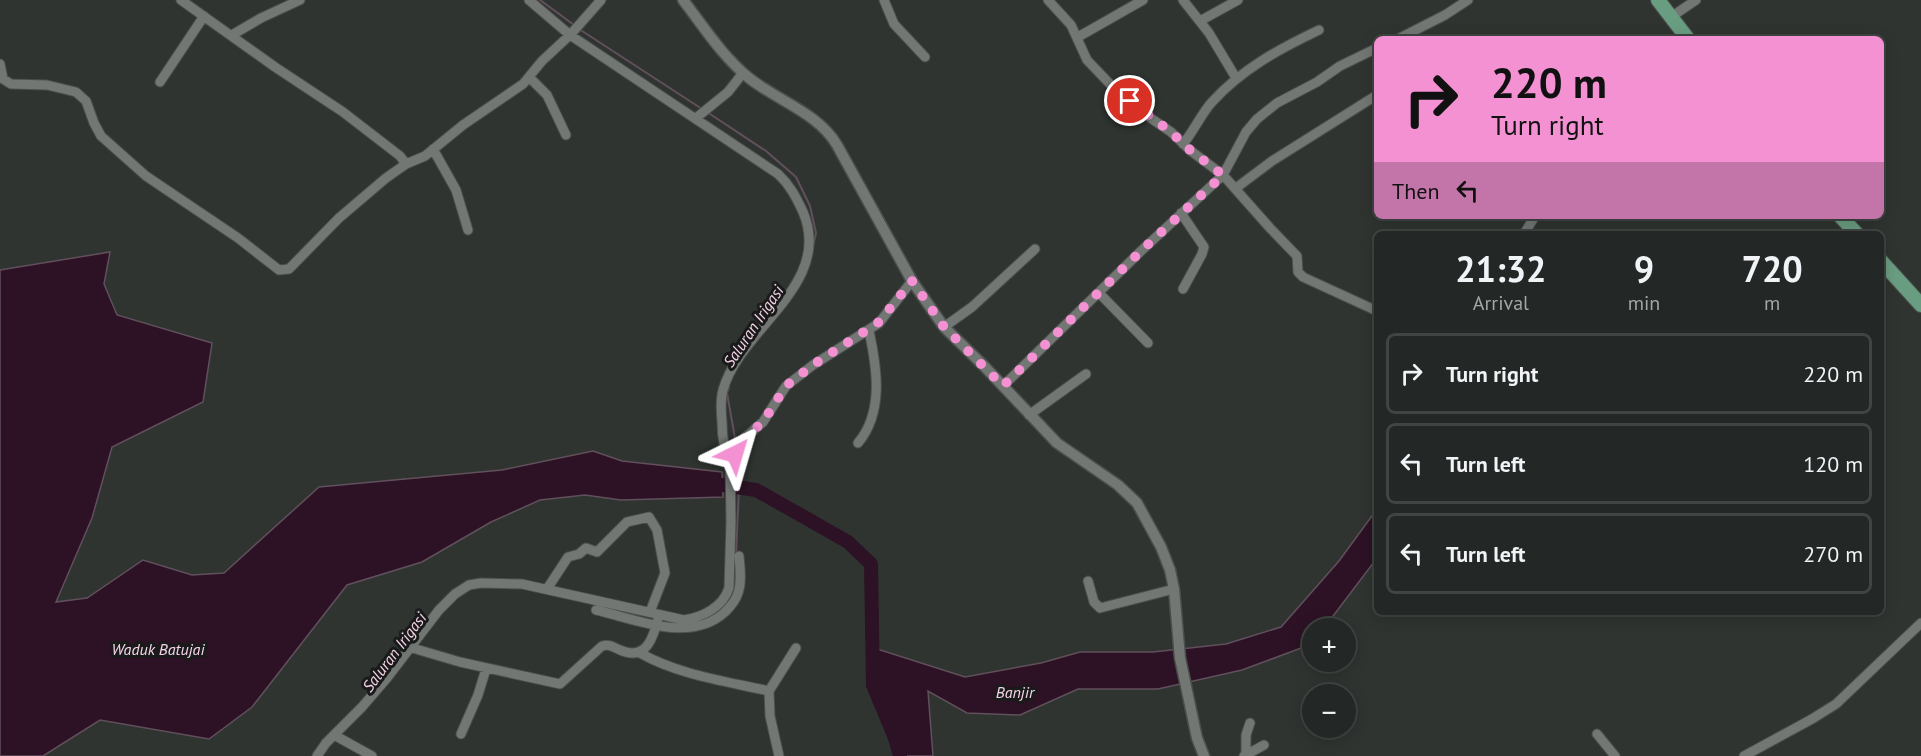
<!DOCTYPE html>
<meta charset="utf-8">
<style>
body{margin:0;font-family:"PT Sans",sans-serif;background:#2b2f2d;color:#f1f3f6;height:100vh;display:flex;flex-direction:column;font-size:22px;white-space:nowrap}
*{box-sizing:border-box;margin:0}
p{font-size:20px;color:#a3a5a7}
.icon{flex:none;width:33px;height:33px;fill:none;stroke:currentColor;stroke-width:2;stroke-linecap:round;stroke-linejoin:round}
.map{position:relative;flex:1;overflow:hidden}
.drawer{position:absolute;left:1374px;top:231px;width:510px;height:384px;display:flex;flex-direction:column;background:#232725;border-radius:9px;box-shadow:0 3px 15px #0003,0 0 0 2px #404442}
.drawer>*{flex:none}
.hud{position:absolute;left:1374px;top:36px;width:510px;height:183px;border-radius:9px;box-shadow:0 3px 15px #0003,0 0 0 2px #404442;background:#f491d3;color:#111;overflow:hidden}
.tools{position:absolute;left:1302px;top:618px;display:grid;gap:12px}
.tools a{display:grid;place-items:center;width:54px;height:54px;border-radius:50%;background:#232725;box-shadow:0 3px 15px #0003,0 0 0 2px #404442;font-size:30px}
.pin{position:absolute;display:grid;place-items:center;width:51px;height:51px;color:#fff;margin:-26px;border:3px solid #fff;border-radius:50%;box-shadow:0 2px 6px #0007}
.me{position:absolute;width:66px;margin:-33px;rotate:40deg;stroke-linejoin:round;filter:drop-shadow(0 0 4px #0008)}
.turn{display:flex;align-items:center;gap:21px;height:126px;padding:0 18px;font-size:27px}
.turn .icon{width:78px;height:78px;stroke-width:2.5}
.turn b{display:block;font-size:42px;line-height:51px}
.then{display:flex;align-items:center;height:57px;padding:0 18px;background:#0003;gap:12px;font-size:22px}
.eta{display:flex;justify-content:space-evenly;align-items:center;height:102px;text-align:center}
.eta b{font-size:36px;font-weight:700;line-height:42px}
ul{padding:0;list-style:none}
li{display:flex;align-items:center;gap:18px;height:81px;margin:0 12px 9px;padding:0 6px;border:3px solid #404442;border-radius:9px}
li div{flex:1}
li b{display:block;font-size:22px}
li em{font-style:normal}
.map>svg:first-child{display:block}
.water{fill:#2c1224;stroke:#61505c;stroke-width:1.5}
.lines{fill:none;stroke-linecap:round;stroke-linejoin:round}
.stream{stroke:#61505c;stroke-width:2}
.river{stroke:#2c1224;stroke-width:14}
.minor-casing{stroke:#4b4f4c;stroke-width:11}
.tertiary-casing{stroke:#4b4f4c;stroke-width:13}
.primary-casing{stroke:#4b4f4c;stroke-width:16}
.minor{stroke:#727774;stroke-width:9}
.tertiary{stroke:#727774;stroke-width:10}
.primary{stroke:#699d81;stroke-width:14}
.route{stroke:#f491d3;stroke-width:10;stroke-dasharray:0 18}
.labels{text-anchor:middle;stroke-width:6;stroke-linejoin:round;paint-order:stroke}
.water-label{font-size:16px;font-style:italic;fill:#f8d4ea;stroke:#191b1a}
</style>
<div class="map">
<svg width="1921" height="756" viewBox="0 0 1921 756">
<rect width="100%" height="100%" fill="#2f3431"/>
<path class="water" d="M110,252L104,284L117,315L212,343L203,402L112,447L92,518L56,602L87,598L143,560L192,575L224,573L319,487L502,470L593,451L622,461L722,472L723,497L621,500L585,495L540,500L491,522L422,562L347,585L252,707L209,739L100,720L43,756H0V270Z
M1377,509V558L1324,628H1312V644L1242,670L1158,689H1078L1020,715L967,713L928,691L933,756H900L895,738L873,685L871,647L965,677L1041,663L1080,652H1153L1226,644L1281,627L1339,561Z"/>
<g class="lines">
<path class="stream" d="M540,0L574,25
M579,29L702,109
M707,112L766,151L796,177L810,206L816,233L808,269
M729,388L727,393L736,444
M736,555L739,488L738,456
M733,585L736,566"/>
<path class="river" d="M723,485L756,490L790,509L848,542L871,564L873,685L895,738L900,756"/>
<defs>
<path id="minor" d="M181,0L275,67L343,112L400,156L406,164L425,156L463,125L523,84L542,61L571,34L601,0
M884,0L894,24L925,57
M1048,0L1071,25L1087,60L1110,84L1149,117L1171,132L1191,151L1223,175L1270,228L1297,256L1298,272L1303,277L1377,311
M1183,0L1209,33L1236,78
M1671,17L1696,0
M1200,21L1238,0
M232,35L261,18L300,0
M1078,37L1143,0
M1398,39L1445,15L1468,0
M0,64L3,79L11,84L47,85L76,92L86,101L94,123L101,136L146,176L238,238L279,270L289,269L339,218L386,178L406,164
M530,78L547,95L566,135
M160,82L204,16
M696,118L728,92L743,73
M1183,144C1194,131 1201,114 1212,102C1242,69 1279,49 1319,30
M433,149L456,190L468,230
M1236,188L1272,161L1377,95
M1181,213L1204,247L1202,254L1183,289
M1524,234L1535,216
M1099,293L1148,343
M944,327L972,307L1035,249
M1003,386L1141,251L1223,175L1246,132L1257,119L1277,103L1317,82L1340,66L1377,48
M1029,415L1086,374
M858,443C884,412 877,368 869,331
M730,462L742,440L763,422L786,386L813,365L879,323L912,281
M1088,581L1094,602L1100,608L1174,589
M547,589L568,557L579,554L586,548L597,552L627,522L649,517L657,530L665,573L650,612
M596,610C636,619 690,644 725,612C730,607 736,600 738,593C742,582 740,568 739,556
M409,647L460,662L560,684L602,646C610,644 613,647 620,650C647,662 654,636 659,615
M640,653C679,675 725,681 769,691L770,716L779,756
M769,691L796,648
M461,734L478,695L486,669
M1597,734L1615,756
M334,735L372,756
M1246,755V735L1250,723
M317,756L326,743L362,707L387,678L439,610L455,594L469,585L481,583L522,584L684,620C703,617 723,607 729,588L731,521L730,462C724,450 722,436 722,422C721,412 720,401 723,390C740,328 834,285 803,212C796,197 790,185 778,174L570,35L529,0
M1244,756L1264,745
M1744,756L1812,719L1836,704L1921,623"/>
<path id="tertiary" d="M683,0C704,27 722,56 749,78C778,101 818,113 837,145L912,281L944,327L984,366L1057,443L1118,485L1137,503L1161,547L1170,570L1174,589L1180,658L1197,738L1204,756"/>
<path id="primary" d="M1658,0L1688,39
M1840,216L1857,234
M1881,261L1921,305"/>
</defs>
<use href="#minor" class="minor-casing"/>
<use href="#tertiary" class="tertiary-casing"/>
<use href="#primary" class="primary-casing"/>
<use href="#minor" class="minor"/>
<use href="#tertiary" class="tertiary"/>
<use href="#primary" class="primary"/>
</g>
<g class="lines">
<path class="route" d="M735,454L742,440L763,422L786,386L813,365L879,322L912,281L944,327L1003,386L1141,251L1223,175L1191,151L1171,132L1130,101"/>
</g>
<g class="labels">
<g class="water-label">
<text transform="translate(753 326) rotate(-56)" y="6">Saluran Irigasi</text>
<text x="158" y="655">Waduk Batujai</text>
<text transform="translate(394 652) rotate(-53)" y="6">Saluran Irigasi</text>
<text x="1015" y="698">Banjir</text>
</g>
</g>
</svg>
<div class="tools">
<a>+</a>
<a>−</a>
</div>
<div class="pin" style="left:1130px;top:101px;background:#d93025"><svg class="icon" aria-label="arrive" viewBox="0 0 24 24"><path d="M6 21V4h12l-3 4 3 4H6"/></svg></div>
<svg class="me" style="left:735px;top:454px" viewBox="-20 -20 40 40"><path d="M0-17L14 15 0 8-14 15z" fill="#f491d3" stroke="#fff" stroke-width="4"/></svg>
<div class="hud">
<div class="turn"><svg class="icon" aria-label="right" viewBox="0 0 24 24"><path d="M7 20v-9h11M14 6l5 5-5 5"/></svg><div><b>220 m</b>Turn right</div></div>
<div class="then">Then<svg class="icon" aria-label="left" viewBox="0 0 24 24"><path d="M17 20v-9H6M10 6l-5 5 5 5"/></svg></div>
</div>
<section class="drawer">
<div class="eta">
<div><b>21:32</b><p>Arrival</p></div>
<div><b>9</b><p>min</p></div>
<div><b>720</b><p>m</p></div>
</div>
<ul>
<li><svg class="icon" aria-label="right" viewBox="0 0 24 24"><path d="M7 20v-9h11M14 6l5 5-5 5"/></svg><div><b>Turn right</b></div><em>220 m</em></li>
<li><svg class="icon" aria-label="left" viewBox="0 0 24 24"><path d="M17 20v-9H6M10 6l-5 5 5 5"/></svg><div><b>Turn left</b></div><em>120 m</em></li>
<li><svg class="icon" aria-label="left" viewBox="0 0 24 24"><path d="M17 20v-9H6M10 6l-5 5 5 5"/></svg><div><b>Turn left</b></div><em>270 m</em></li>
</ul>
</section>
</div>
